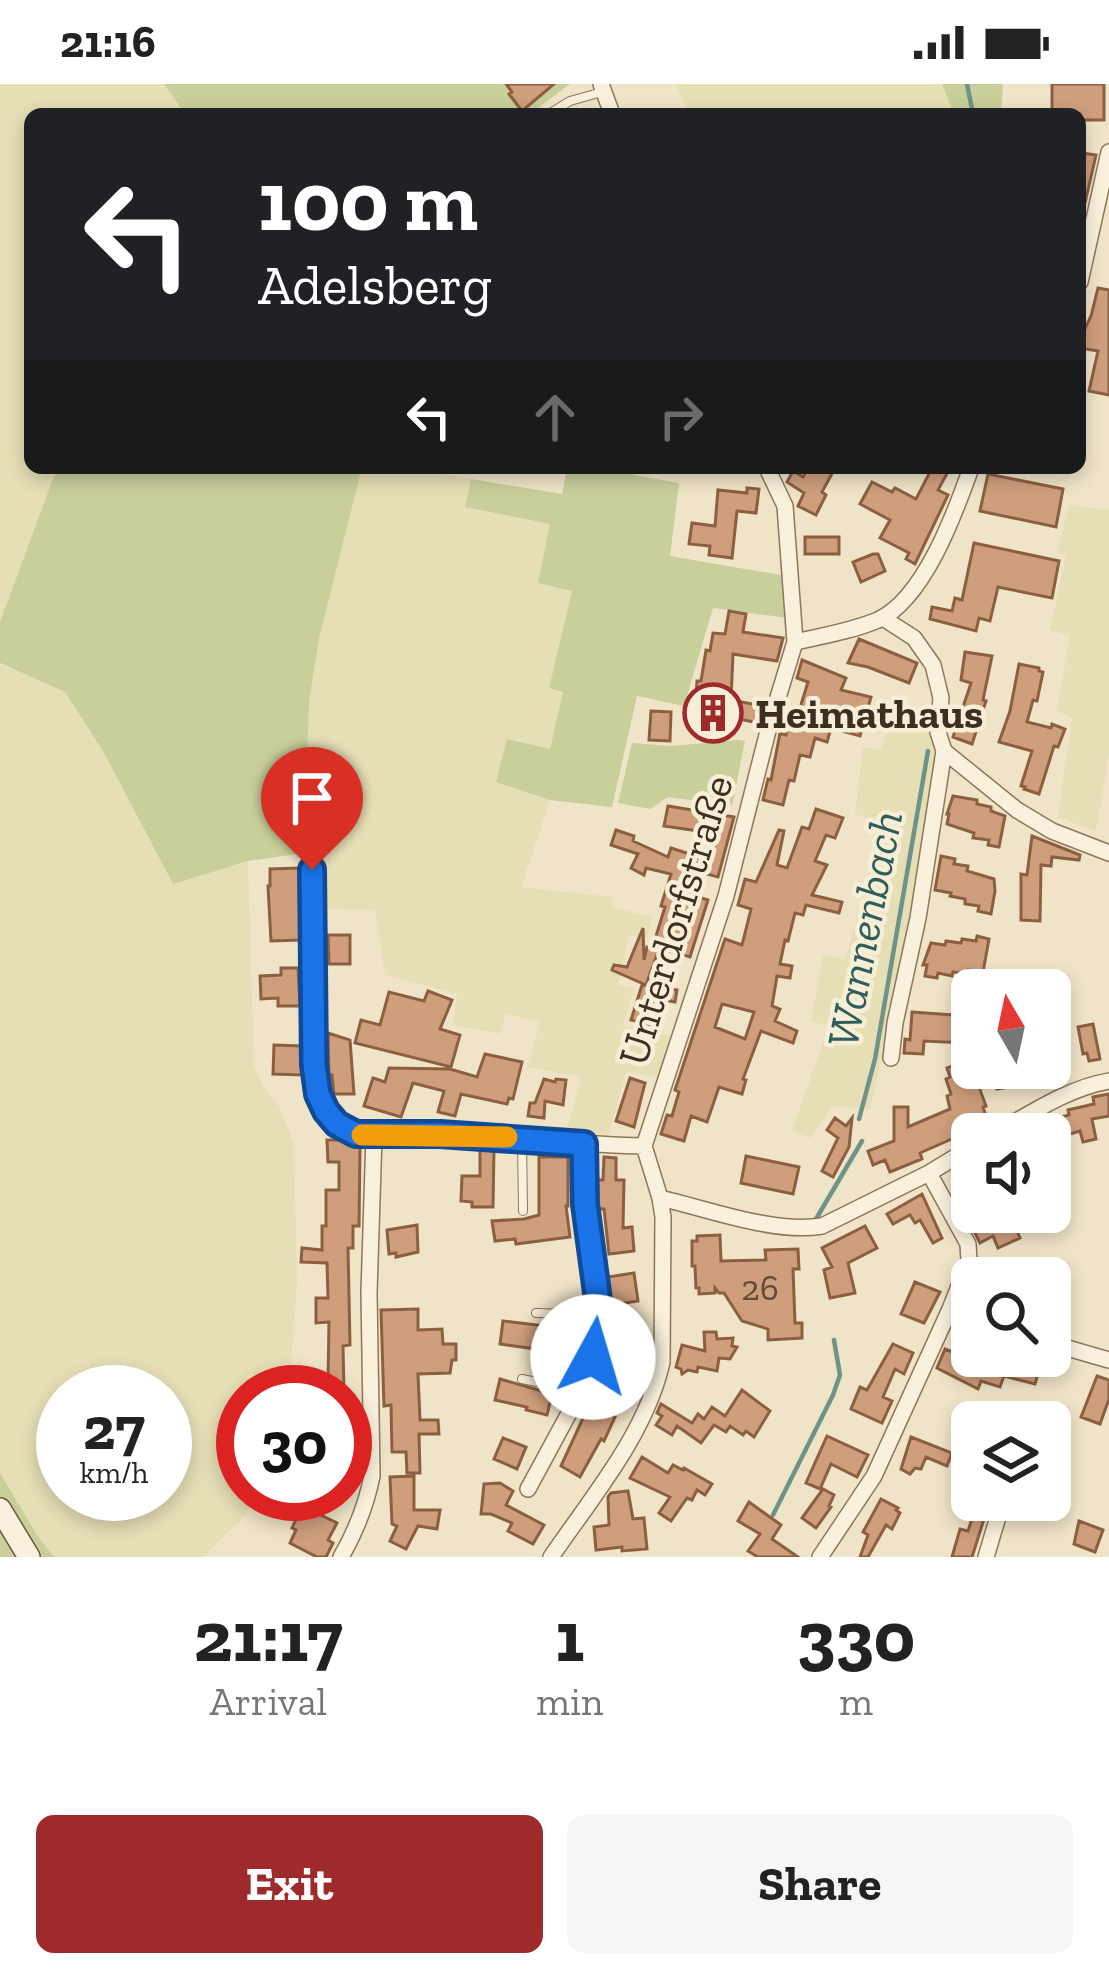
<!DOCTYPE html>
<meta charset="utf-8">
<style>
body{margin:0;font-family:"Zilla Slab",serif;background:#f6f6f6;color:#222;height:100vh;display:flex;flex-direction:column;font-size:45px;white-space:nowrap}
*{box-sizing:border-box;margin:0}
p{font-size:39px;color:#767676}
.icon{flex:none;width:66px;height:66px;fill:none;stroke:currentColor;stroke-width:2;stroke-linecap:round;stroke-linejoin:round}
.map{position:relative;height:1473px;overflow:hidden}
.drawer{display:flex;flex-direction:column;background:#fff;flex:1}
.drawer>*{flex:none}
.banner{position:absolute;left:24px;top:24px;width:1062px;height:366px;border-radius:18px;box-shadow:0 6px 18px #0003;background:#202124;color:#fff;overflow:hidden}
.needle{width:78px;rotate:351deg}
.tools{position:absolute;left:951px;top:885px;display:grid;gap:24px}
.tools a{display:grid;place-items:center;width:120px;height:120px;border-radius:18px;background:#fff;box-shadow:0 6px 18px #0003;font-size:60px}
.speed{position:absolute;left:36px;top:1281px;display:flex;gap:24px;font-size:60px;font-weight:700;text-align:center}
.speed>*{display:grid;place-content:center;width:156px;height:156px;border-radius:50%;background:#fff;box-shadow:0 6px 18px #0003;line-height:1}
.speed small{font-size:30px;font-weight:400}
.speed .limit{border:18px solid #d22;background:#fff;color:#111}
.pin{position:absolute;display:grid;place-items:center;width:102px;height:102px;color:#fff;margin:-123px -51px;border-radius:50% 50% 50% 0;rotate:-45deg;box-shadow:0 0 12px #0007}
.pin .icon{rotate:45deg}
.me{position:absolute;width:132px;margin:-66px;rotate:6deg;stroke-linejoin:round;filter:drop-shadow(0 0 9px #0008)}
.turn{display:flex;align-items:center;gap:42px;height:252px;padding:0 36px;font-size:54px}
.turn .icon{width:156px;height:156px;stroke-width:2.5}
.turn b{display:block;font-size:84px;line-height:102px}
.lanes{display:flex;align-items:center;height:114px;padding:0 36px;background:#0003;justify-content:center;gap:60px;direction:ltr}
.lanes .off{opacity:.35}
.eta{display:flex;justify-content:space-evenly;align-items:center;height:204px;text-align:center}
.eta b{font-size:72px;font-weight:700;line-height:84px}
.cta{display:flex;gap:24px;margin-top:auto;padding:24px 36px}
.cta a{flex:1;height:138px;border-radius:18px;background:#9e2a2b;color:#fff;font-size:48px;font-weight:700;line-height:138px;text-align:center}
.cta a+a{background:#f6f6f6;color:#222}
.status{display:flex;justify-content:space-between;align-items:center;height:84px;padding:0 60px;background:#fff;direction:ltr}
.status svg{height:33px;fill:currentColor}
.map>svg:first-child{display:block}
.farmland{fill:#e6deb5;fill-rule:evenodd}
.green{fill:#c9cf9b}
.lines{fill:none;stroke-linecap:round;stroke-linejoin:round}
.stream{stroke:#6f938a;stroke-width:4.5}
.building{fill:#cf9f7d;stroke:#8d5f41;stroke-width:3;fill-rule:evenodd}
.lane-casing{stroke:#8d765c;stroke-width:10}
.street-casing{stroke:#8d765c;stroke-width:18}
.secondary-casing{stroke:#6f573f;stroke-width:24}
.lane{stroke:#faf1dc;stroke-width:8}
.street{stroke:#faf1dc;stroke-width:15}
.secondary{stroke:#faf1dc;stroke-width:21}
.route-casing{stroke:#114b97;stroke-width:30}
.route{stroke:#1a73e8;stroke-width:21}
.slow{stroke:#f59e0b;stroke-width:21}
.labels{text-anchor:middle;stroke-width:9;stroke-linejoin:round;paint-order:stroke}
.number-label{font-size:36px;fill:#624a37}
.poi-label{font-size:42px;font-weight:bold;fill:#3d2e20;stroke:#f7eed8;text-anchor:start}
.street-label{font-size:42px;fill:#3d2e20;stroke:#f7eed8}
.water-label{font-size:45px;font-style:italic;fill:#2f5d5a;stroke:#f7eed8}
</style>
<div class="status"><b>21:16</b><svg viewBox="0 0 49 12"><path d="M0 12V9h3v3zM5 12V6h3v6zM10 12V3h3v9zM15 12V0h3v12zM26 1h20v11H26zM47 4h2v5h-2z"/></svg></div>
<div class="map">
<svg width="1109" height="1473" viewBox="0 0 1109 1473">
<rect width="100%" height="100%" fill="#f0e4c8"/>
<path class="farmland" d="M0,0H164L185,30H30V384H57L0,538Z
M676,0H942L954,30H689Z
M362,384H407L471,395L465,423L551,440L538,499L572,506L549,603L563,607L550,665L496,697L550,716L521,803L613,813L611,823L652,833L647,854L629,851L618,901L634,904L623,942L672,953L658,994L626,987L608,1052L567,1046L582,993L528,983L540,938L506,930L500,950L453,941L457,910L385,891L375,826L322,825L316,769H304L309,618L319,554Z
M1069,421L1109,426V670L1096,747L1058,733L1072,634L1057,627L1070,552L1050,546L1066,471L1057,469Z
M0,580L65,607L103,667L173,800L248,777L254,983L263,1003L279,1022L294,1060L297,1201L289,1308H243V1410H256L245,1432L203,1473H54L37,1451L0,1389ZM63,1308H165V1410H63Z
M894,615L924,626L939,670L905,878L870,1025L833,1022L811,1054L792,1047L829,942L811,937L823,871L846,876L881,739L855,730L863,663L881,666Z"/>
<path class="green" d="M164,0H570L530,30H185Z
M942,0H1003L1001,30H954Z
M57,384H362L319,554L309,618L304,769L248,777L173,800L103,667L65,608L0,579V538Z
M567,384H595L679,399L670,472L786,492L787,534L713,524L684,622L637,612L612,723L550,716L496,698L507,655L550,665L563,608L549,604L572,507L538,499L550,440L465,423L471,395L562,410Z
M739,656L745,657L732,722L668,713L650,725L618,719L632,659L671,662Z
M0,1389L37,1451L54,1473H0Z"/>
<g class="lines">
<path class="stream" d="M967,0L973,30
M859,1035L875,975L928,667
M816,1135L862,1057
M773,1431L833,1311L840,1291L834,1256"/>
</g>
<path class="building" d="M506,0H554L522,27L509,10L512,8Z
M1052,0H1104V36H1080V30H1052Z
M1082,69L1096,71L1085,119L1080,118Z
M1098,204L1109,206V311L1089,307L1098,267L1080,264V255L1091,232Z
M808,384H835L822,408L826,411L816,431L798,422L804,409L787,398L793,387L803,393Z
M932,384H950L938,406L948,411L915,480L906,475L909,469L880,454L890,436L860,420L872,398L892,408L895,404L916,415Z
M988,390L1063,405L1056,443L980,427Z
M747,404L759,405L756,429L737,427L732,474L709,471L710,462L689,460L692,439L715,442L718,406L747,409Z
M805,453H839V470H805Z
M974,459L1059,477L1052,514L998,503L990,537L979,534L976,547L930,535L932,523L952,527L955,514L962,516Z
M873,470H878L885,487L861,498L853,478Z
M729,527L746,530L743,548L783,554L777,577L733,570L731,616L763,622L758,639L730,633V644L694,641L697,597H701L706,566L710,567L713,549L725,550Z
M859,555L917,579L909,599L868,583L848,579Z
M965,568L992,572L983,616L986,617L972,660L953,653L971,599L961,596Z
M802,576L846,594L841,606L871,613L860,652L831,644L827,658L815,654L810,673L800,671L794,697L789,696L783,721L763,716L768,695L771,696L780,649L786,651L790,635L796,637L808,598L797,594Z
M1019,580L1039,584V587L1043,588L1037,617L1033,616L1027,638L1051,644L1052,640L1065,645L1058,663L1054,662L1039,710L1024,705L1025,703L1021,702L1032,667L999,658L1010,627Z
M651,627L671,628L670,657L649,656Z
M953,712L977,716V720L991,723V727L1005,732L999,763L988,761L989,756L973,754L974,749L947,740L949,730H947Z
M668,722L734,733L718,793L703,789L695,812L708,816L690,873L653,862L665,823L661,822L671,790L646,784L644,791L631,784L638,770L611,761L616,746L634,752L633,757L668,773L671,764L705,775L712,749L664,742Z
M816,725L843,734L835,754L826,751L815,777L827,781L812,811L842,818L839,829L806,821L803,831L795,829L788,857L785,856L780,880L792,882L790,894L777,892L772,922L780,925L775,937L797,947L793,959L761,947L743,995L746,996L742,1010L719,1003L707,1038L691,1032L684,1057L661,1050L667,1031L672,1032L679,1008L675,1006L725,855L742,861L751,825L738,821L745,795L756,798L779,746L784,747L777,781L787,784L802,743L809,745ZM722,920L754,928L745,955L715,943Z
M1032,752L1080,771L1079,776L1052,773L1051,782L1041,781L1040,837L1021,836V790L1027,791Z
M941,772L955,775L954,780L968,782L967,787L994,795L995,807L991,830L978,827L979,822L965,820V815L950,812L951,809L935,806Z
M299,784L301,856L271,857L268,802H270V785Z
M643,844L644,876L647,863L658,868L646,901L612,886L614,881L627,883Z
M328,851H350V880H329Z
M977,852L989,855L983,888L968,886V890L953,888L952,892L938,889L937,894L925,892L927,881H923L931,859L945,861L946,857L961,859L962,855L976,857Z
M281,884H298L300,922H278V914L261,915L260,892L281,891Z
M642,901L677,906L675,918L664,916L656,942L631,936Z
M428,907L452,916L440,945L460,951L451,983L355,959L361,936L380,941L389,908L424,917Z
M912,928L967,932L966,959L924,957L923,970L904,969L905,955L910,956Z
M1093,940L1100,975L1089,977L1087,969L1083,970L1078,943Z
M328,949L350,956L354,1010H334L332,991H329Z
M274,961L303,962V991L273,990Z
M485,970L522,978L513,1015L509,1014L507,1020L461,1010L455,1032L438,1028L444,1007L413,999L401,1033L364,1022L373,994L385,998L389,984L450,985L477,993Z
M969,976L986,1022L983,1023L988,1039L920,1069L922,1075L890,1088L885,1076L873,1081L868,1067L894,1057V1023H908V1043L950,1025L947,1012L951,1010L946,995L950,993L947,984Z
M994,984H1033L1035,999L997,1005Z
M630,994L645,999L634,1043L616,1037Z
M544,995L555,998L556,995L566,996L563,1021L545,1017L544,1034L528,1032L530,1019H535Z
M1109,1010V1032L1092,1035L1096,1055L1083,1058L1080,1047L1050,1056V1050H1039L1036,1040L1069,1031L1068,1026L1094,1020L1093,1013Z
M835,1034L846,1042L852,1034L849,1063L833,1093L822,1087L838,1054L827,1046Z
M327,1056H340L360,1063L359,1142H353V1164H348L350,1261L343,1262L344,1308H331V1297H328L329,1238L316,1239V1214H328L327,1179L301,1178L302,1164L322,1166V1142H326V1106H339V1078H328Z
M480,1064H494L493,1123H472V1118L461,1117L462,1092H480Z
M746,1072L799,1083L793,1110L741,1099Z
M539,1073H568V1122H566L570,1153L516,1160L515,1155L495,1157L492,1137L524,1135L539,1131Z
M604,1073L616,1074V1096H624L623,1144L632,1143L634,1167L609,1170L604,1125H598L597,1120V1096H603Z
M922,1110L942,1154L933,1159L920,1136L915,1139L910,1131L893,1140L887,1130Z
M972,1128H1009L1020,1154L998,1164L993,1152L980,1159L973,1145L980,1142Z
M417,1141L418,1168L396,1173V1169L389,1170L387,1146Z
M865,1142L877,1164L848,1179L855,1209L830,1214L824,1186L832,1183L822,1164Z
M720,1151L721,1177L766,1176L765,1166L798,1165L799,1185H793L795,1239H802V1254L768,1256V1245L742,1237L724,1209H719L715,1204V1209L699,1210V1204H696L695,1182H692V1157H697V1152Z
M634,1189L638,1217L612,1221L608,1193Z
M915,1198L940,1208L924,1239L901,1230Z
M418,1225V1246L442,1245L443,1260H456V1276H452L450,1289L418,1290L420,1336H438L439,1350H419L420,1389H407L406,1368H392L391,1321L384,1322L381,1226Z
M503,1237L578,1246L572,1281L541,1275L543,1266L500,1260Z
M611,1239L643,1242L641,1268L609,1265Z
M704,1248H716L717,1255L733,1254L732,1262L737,1263L730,1275L719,1274L717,1287L698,1283L697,1288L688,1286L682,1290L681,1285L676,1283L682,1261L705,1267Z
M893,1260L913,1269L904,1290L895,1285L883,1313L892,1317L882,1339L851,1325L860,1303L867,1306Z
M945,1265L963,1272L961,1275L991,1288L996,1272H1023L1042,1277L1035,1300L1004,1292L1000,1303L981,1297L978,1305L937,1284Z
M1097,1292L1109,1296V1315L1100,1340L1081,1333Z
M500,1295L552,1310L547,1331L526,1326L527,1323L495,1316Z
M742,1306L770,1327L754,1353L746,1347L743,1351L730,1342L726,1348L714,1341L701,1359L677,1342L672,1351L656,1341L662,1332L657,1329L661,1320L692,1339L698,1330L704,1335L712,1323L725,1332Z
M589,1321L615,1333L604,1357L601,1355L580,1393L561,1382Z
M827,1352L868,1371L857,1393L831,1380L820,1405L806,1399Z
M911,1353L952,1369L947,1382L926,1373L921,1385L915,1384L910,1390L901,1385Z
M503,1354L526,1363L517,1385L494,1375Z
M642,1373L668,1389L673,1381L683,1386L684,1384L712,1400L705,1411L697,1406L692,1416L687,1414L671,1437L659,1429L670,1413L630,1394Z
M414,1392V1426H440L437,1445L418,1442L406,1465L390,1457L397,1442L392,1440L390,1393Z
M500,1399L513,1407L506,1421L544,1441L533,1460L508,1447L512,1439L491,1430H481L484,1400Z
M823,1405L834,1411L829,1422L831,1423L816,1444L802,1434Z
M628,1407L633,1435L644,1434L647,1465L622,1467V1463L596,1466L594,1443L609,1441L608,1413L611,1409Z
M881,1415L898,1424L896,1426L900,1429L892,1445L886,1441L868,1473H860L868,1451L863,1448Z
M978,1416H990L972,1473H952L960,1445L968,1447Z
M749,1418L781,1441L772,1455L798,1473H758L748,1467L760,1450L738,1437Z
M302,1422L337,1439L328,1456L333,1459L326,1473H317L290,1459L296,1446L292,1444Z
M1079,1437L1103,1446L1095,1468L1074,1460Z"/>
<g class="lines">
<defs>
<path id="lane" d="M549,30L570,17L602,8
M522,1056L523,1127
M536,1229L599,1231
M522,1295L580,1307"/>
<path id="street" d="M601,0L612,30
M1080,198L1109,68
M883,534L914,554L933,581L941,614L938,648L944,667L1017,726L1052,747L1109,769
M795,558C822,552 852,547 878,536C924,515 955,429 971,384
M312,786L316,994C319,1019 331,1043 357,1050C382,1058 414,1050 440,1050C508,1051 576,1061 644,1062
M891,974L895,939L918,834L944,667
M994,1050C1030,1030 1068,1004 1109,997
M660,1114C708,1125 774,1150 822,1142L929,1089L972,1063
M950,1225L972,1234
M1050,1259L1109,1276
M528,1405L581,1307L597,1255L600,1219L585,1120L584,1060
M341,1473C356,1447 366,1422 372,1392L369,1209L374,1052
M551,1473C592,1413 646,1350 662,1278L663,1133L660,1114L644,1062L726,812L769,643L795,558L785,422L767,384
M820,1473L874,1392L950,1225L969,1177L968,1160L929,1089
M986,1473L1003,1416"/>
<path id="secondary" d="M0,1425L29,1473"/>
</defs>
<use href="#lane" class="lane-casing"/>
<use href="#street" class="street-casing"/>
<use href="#secondary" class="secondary-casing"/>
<use href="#lane" class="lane"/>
<use href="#street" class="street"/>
<use href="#secondary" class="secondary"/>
</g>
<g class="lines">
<defs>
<path id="route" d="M312,786L314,981L318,1010L326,1027L337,1040L356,1050H440L584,1060L585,1120L600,1231L593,1273"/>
</defs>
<use href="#route" class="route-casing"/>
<use href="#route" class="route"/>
<path class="slow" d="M362,1051L507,1053"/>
</g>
<defs>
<symbol id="building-ring" viewBox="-11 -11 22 22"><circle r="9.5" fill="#f7eed8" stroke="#9e2a2b" stroke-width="1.5"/><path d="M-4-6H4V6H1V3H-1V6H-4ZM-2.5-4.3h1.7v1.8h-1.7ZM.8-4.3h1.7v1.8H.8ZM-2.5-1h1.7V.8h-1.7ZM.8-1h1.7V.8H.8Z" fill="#9e2a2b"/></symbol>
</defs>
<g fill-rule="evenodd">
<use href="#building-ring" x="680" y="596" width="66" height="66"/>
</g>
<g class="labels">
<g class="number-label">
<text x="760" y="1216">26</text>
</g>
<g class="poi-label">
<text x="755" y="644">Heimathaus</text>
</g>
<g class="street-label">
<text transform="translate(675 836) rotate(-73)" y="15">Unterdorfstraße</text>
</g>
<g class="water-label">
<text transform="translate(864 845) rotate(-79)" y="16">Wannenbach</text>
</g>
</g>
</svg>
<div class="tools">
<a><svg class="needle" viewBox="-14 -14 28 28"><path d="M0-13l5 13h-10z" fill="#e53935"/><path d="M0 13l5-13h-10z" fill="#767676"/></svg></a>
<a><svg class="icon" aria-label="sound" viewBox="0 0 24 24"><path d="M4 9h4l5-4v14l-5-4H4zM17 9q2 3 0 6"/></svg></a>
<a><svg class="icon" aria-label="search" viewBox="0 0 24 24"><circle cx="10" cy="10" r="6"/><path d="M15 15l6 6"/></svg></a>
<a><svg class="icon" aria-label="layers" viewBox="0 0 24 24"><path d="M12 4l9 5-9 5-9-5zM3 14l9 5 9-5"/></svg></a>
</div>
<div class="speed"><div>27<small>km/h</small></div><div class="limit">30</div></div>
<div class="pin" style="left:312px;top:786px;background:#d93025"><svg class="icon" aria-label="arrive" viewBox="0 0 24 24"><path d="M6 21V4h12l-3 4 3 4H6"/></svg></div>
<svg class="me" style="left:593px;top:1273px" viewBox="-20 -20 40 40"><circle r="19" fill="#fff"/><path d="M0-13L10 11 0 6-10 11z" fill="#1a73e8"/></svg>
<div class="banner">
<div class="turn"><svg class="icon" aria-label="left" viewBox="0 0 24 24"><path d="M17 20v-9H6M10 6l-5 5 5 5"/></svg><div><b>100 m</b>Adelsberg</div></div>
<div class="lanes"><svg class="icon" aria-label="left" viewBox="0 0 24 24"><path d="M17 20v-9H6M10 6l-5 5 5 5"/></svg><svg class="icon off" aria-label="ahead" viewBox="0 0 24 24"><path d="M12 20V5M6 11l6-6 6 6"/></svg><svg class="icon off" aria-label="right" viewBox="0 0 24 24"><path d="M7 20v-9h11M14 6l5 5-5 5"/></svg></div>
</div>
</div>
<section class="drawer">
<div class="eta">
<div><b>21:17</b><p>Arrival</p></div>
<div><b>1</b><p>min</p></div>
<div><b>330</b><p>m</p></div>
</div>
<div class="cta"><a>Exit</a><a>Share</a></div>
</section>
